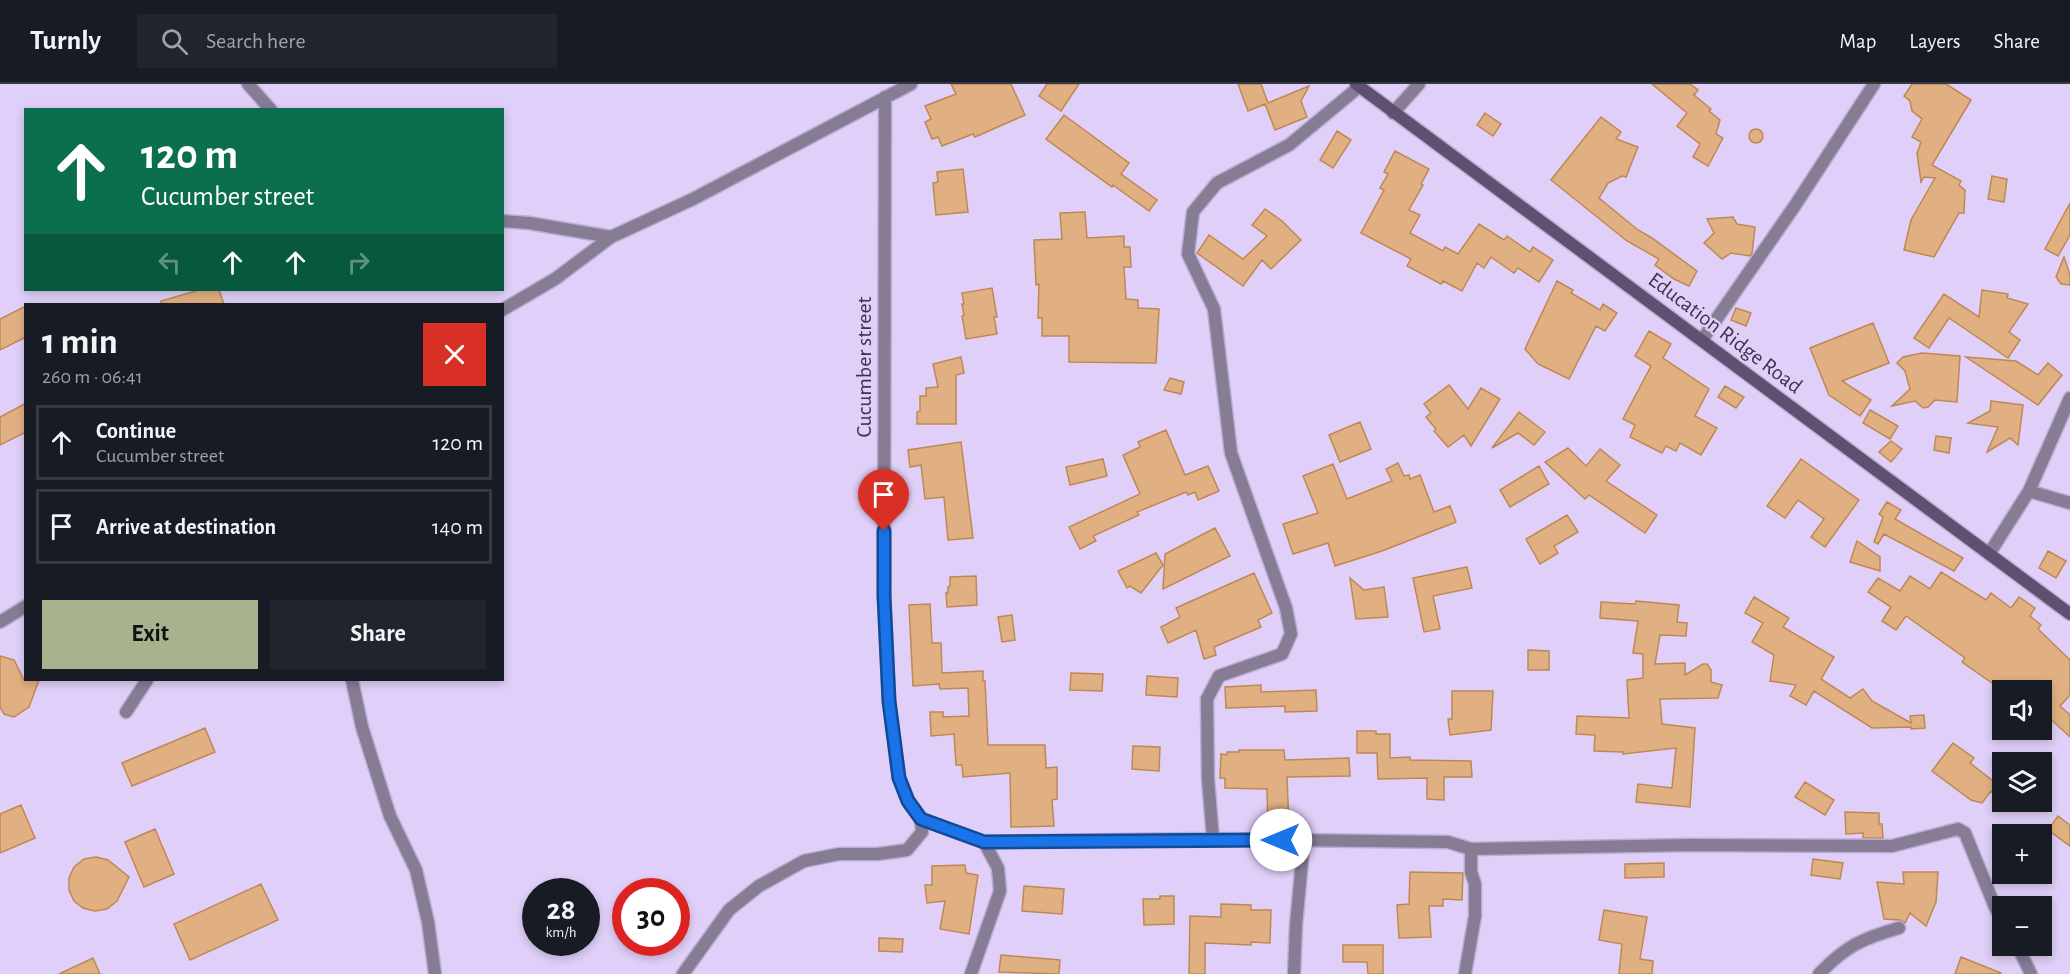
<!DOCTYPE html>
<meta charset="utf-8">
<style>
body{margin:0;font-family:"Alegreya Sans",sans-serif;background:#20242c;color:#f1f3f6;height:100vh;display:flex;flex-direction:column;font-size:22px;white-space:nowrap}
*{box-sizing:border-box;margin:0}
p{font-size:20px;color:#9ea1a6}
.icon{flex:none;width:33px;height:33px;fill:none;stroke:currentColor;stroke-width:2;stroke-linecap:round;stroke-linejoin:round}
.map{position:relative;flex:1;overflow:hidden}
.side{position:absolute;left:24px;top:219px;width:480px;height:378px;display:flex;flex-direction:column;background:#171b24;border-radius:0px;box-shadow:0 3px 9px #0003}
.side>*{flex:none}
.hud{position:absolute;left:24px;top:24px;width:480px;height:183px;border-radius:0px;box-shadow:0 3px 9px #0003;background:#0b6e4f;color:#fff;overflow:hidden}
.tools{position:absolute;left:1992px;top:596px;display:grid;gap:12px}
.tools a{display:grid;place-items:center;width:60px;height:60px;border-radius:0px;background:#171b24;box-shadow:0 3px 9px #0003;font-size:30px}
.speed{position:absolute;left:522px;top:794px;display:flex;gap:12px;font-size:30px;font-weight:700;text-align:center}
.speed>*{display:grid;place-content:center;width:78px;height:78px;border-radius:50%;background:#171b24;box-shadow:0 3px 9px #0003;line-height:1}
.speed small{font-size:15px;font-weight:400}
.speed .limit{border:9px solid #d22;background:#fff;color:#111}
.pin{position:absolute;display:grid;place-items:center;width:51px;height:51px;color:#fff;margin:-62px -26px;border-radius:50% 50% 50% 0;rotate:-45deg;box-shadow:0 0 6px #0007}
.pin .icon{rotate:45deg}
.me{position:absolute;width:66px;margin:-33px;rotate:270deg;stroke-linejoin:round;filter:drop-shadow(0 0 4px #0008)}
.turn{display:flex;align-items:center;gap:21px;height:126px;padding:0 18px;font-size:27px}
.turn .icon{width:78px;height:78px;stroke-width:2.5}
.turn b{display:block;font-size:42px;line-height:51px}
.lanes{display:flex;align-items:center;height:57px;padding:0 18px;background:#0003;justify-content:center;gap:30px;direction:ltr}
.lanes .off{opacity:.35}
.round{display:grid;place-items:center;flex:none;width:63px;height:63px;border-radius:0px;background:#20242c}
.overview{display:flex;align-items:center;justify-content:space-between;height:102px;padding:0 18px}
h1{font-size:36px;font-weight:700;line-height:45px}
.action{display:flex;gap:12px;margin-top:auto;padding:12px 18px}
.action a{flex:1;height:69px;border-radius:0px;background:#a7b28e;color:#111;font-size:24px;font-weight:700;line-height:69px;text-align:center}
.action a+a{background:#20242c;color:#f1f3f6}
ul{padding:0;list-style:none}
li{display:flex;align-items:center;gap:18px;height:75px;margin:0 12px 9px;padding:0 6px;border:3px solid #363941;border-radius:0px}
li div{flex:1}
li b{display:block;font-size:22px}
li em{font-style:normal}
header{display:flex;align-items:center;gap:36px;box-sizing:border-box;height:84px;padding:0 30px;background:#171b24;border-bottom:2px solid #363941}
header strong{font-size:28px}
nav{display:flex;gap:33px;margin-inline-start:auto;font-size:21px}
.search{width:420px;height:54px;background:#20242c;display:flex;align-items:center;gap:15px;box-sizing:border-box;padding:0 21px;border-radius:0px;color:#9ea1a6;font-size:22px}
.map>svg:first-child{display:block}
.building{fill:#e1b082;stroke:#bf8853;stroke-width:1.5}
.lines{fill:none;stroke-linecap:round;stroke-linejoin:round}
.minor-casing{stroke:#bcacd2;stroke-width:15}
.secondary-casing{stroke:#bcacd2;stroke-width:15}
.minor{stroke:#867c94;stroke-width:12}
.secondary{stroke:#5f5072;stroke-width:12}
.route-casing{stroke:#114b97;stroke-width:15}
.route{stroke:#1a73e8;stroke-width:10}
.labels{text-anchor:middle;stroke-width:4.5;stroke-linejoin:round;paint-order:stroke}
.street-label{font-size:22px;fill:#3d314c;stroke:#e0cff8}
</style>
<header>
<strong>Turnly</strong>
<div class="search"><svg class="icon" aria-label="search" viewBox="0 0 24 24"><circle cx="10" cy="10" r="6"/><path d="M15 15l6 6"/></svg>Search here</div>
<nav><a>Map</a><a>Layers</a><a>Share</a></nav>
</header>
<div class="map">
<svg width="2070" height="890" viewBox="0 0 2070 890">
<rect width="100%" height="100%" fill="#e0cff8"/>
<path class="building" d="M951,0H1011L1025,31L975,53L973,50L942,62L938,53L932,55L925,38L931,35L925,22L956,10Z
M1047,0H1079L1061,27L1039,12Z
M1238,0H1261L1268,19L1309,2L1301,17L1307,33L1275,46L1265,20L1248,27Z
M1652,0H1690L1698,6L1694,11L1711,25L1709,27L1720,36L1716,50L1723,54L1708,82L1693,73L1700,60L1677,42L1687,29Z
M1912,0H1946L1971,16L1932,81L1961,97L1959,101L1965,106L1964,129H1959L1934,173L1904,166L1911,136L1935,94L1924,93L1921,98L1917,69L1921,58L1912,53L1922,35L1912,27L1910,17L1904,12Z
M1485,29L1501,40L1493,52L1477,41Z
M1064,31L1129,79L1121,90L1157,116L1149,127L1113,101L1112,103L1046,55Z
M1601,33L1621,48L1616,55L1638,63L1626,93L1622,92L1608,99L1599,114L1638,146L1652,154L1697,187L1689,202L1674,195L1655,181L1659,175L1627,157L1551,96Z
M1749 52a7 7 0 1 1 14 0a7 7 0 1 1-14 0Z
M1337,47L1351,56L1333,84L1320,76Z
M1395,67L1429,85L1421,100L1423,101L1409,126L1420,131L1410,149L1443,167L1445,163L1458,170L1479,140L1504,156L1507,152L1530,168L1533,163L1553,176L1539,198L1518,184L1514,189L1491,173L1484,184L1477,179L1462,207L1443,197L1441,200L1407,182L1411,175L1361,149L1384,106L1380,104L1388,90L1384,88Z
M963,85L968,128L936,131L933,99L938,98L937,88Z
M1992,92L2007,95L2004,118L1988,115Z
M2070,119V151L2058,172L2045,165Z
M1265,125L1282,137L1301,156L1271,185L1262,176L1243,202L1197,169L1209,151L1243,175L1267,152L1252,141Z
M1085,128L1087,154L1124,152V163H1130L1131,183H1124L1126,215L1138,216V224L1159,225L1156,279L1069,278V252H1042V234H1038L1039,200L1036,201L1034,156L1062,155L1060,129Z
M1733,133L1737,140L1755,143L1752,169L1750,172L1731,169L1722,175L1704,159L1714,149L1707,135Z
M2064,173L2070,191V201L2061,200L2056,193Z
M1557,197L1573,206L1571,209L1600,226L1603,220L1617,229L1605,247L1596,242L1569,295L1538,280L1525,265Z
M992,204L997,233H994L997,250L966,255L962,232L964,231L962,220H964L962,209Z
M199,206H219L224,220H161V217Z
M1982,206L2008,210L2007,214L2028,220L2009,248L2020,256L2008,274L1949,234L1929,264L1914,254L1944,210L1979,233Z
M26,222V253L0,266V235Z
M1736,224L1751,229L1746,242L1731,236Z
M1873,239L1889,279L1842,297L1871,316L1860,332L1829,311L1810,264Z
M1649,247L1671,260L1663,274L1709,305L1695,332L1717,344L1701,371L1680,359L1676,367L1666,362L1662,369L1630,353L1635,341L1623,335L1651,282L1635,272Z
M1922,269L1960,272L1957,318L1935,316L1928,323L1923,324L1915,317L1892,322L1910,305L1905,287L1897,279L1903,273Z
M961,273L964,289L956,291V340H917V328L920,327V312H926V304L938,303L933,280Z
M1966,273L2016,277L2038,291L2048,279L2062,291L2038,321Z
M1170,294L1184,298L1181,310L1164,306Z
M1449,301L1468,325L1481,304L1500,315L1471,362L1464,351L1448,363L1434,347L1436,345L1426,333L1431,329L1424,320Z
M1725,302L1744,313L1736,324L1718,313Z
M1991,317L2023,321L2018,361L2010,354L1987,368L1998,343L1968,339L1990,327Z
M26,319V348L0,361V333Z
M1870,326L1898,342L1890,355L1863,339Z
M1519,328L1545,348L1534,361L1518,349L1492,364Z
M1360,338L1371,365L1340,378L1329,351Z
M1166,346L1185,391L1208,382L1219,407L1198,416L1195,408L1188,411L1186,408L1137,428L1139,431L1093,452L1096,457L1080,465L1069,443L1140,410L1123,371L1140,363L1138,358Z
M1936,352L1951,354L1949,369L1934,366Z
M1891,357L1902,365L1891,378L1879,368Z
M961,358L973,454L948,456L944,413L925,415L921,381L910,383L908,366Z
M1568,364L1586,382L1600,365L1620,381L1606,397L1657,431L1645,449L1589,411L1585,415L1545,378Z
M1103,375L1107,392L1070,401L1066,383Z
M1801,375L1859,416L1825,463L1811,453L1824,435L1798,416L1785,434L1767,422Z
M1398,379L1404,392L1409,391L1410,395L1420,391L1434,428L1450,422L1456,438L1382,467L1335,482L1328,459L1293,470L1283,440L1318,429L1303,392L1333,380L1347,415L1392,397L1386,385Z
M1539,382L1549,400L1510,423L1500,406Z
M1887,418L1901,426L1895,435L1963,474L1954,487L1884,450L1878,460L1874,458L1883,433L1879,430Z
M1567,431L1578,448L1554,462L1558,469L1540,480L1526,455Z
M1215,444L1230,472L1163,505L1165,470Z
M1857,457L1880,473V487L1850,478Z
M2048,467L2066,477L2056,494L2039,484Z
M1156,469L1163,481L1141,509L1130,502L1127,504L1118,487Z
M1467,483L1472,504L1433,512L1440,545L1424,548L1413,494Z
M1941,488L1986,516L1991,509L2011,524L2019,513L2035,524L2030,532L2041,541L2038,545L2070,576V611L2060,622L2070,631V653L2042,627V606H2002L1962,578L1965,574L1906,532L1896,546L1882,537L1891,523L1868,508L1878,494L1900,507L1910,492L1930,505Z
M1254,489L1272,529L1258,536L1261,543L1214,563L1216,571L1204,575L1196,546L1168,559L1161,543L1180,533L1176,524Z
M976,492L977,521L947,523L946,509H948V503L950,502V493Z
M1350,494L1364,506L1384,503L1388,533L1356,535Z
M1754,513L1789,534L1783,543L1834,573L1821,595L1850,614L1863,605L1872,617L1911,639L1910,632L1924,631L1925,644L1911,645V643L1872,644L1814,607L1806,621L1790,612L1796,601L1770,597L1774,571L1752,558L1763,539L1745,529Z
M1636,517L1679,521L1677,538L1687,539L1686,552L1660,551L1655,580L1685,579V591L1703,580H1707L1711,586V598L1722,601L1718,614L1660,615L1662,640L1695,644L1690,723L1636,718L1638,700L1672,704L1676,664L1623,670V668L1594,667L1595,651L1576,650L1577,632L1629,634L1627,596L1643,594V570L1633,569L1638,537L1600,534L1601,518L1635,520Z
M930,520L932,559H941L942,589L983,587V597H985L988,661H1045L1046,684L1057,683V715L1052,716L1054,742L1011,743L1010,689L963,693L962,681H956L954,650L931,652L930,628H943V633L969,632L968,604L940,605L939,600L913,602L909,521Z
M1012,531L1015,556L1002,558L998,533Z
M1528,566L1549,567V586H1528Z
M0,572L14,576L24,596H39L29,623L14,633L4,630L0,623Z
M1071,589L1103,590L1102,607L1070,606Z
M1147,592L1178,594L1177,613L1146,611Z
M1261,601V608L1316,606L1317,627L1285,628V622L1226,624L1225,603Z
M1452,607H1493L1491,646L1450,651L1448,635H1452Z
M205,644L215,668L132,702L122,679Z
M1357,647H1376V650H1390V674L1410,673V676L1471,677L1472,693H1444V716L1427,715V694L1378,695L1377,669H1357Z
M1953,659L1974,674L1970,679L1992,696L2002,682V716L1991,707L1982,719L1971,716L1932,687Z
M1133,662L1160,663L1159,687L1132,685Z
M1239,666H1284L1285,676L1349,674L1350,692L1287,693L1289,742L1268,743L1267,705L1225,704V694H1220L1221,670L1227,671V668H1239Z
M1805,698L1834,716L1825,731L1795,713Z
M21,721L35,754L0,769V730Z
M1845,728L1879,729V740H1882L1883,754H1863V749L1846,750Z
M2058,732L2070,741V762L2048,746Z
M155,745L174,790L144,803L125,758Z
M96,773L108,776L129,793L117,817L107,825L95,827L83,824L74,817L69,806V794L74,783L84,775Z
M1813,775L1843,779L1840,795L1811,791Z
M1664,779V793L1625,794V780Z
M965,781L966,789L978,791L969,850L940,845L945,817L927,819L925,801H932V782Z
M1410,788L1463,789L1462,816L1443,815V822H1429L1431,853L1399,854L1397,821L1409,820Z
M1903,788H1938L1936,818L1926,842L1910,829L1905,839L1900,836L1884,835L1877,798L1904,800Z
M261,800L278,836L190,876L174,840Z
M1024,802L1064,805L1062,830L1022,827Z
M1160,812H1174V840L1144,841L1143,815H1160Z
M1221,820L1251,821V826H1271L1270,859L1251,858V861L1205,859V890H1189L1190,832L1221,833Z
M1604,826L1647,833L1640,875L1653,877L1652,890H1619L1622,860L1599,856Z
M879,854L903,855L902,868L879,867Z
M1343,861H1383V890H1368L1367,878H1343Z
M1001,871L1060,876L1059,890L999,888Z
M1961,873L2001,889V890H1955Z
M93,874L100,890H59Z"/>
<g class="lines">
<defs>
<path id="minor" d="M248,0L271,26
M885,13L884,511L889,617L899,694L908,716L921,735L984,758L998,784L1000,807L971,890
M1393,29L1419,0
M502,137L529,139L611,153
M502,226L555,195L611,153L693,115L911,0
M1702,256L1796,120L1874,0
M2029,407L2070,419
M1989,470L2029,407L2070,314
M0,538L26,522
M352,596L362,643L390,732L416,786L428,838L435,890
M126,628L147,596
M1213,755L1208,695L1207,615L1219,592L1282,570L1291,550L1286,524L1231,369L1214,225L1188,170L1193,128L1217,99L1289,61L1359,3
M984,758L1213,755L1448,758L1471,765L1691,761L1892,762L1958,745L1965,749L1995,823L2002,836
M2017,861L2031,890
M683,890L729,826L759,802L804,777L839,770H878L907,766L922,748L921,735
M1294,890L1296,841L1304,756
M1465,890L1475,832V800L1471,788V765
M1819,890C1846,862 1861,855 1899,844"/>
<path id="secondary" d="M1356,0L2070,530"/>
</defs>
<use href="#minor" class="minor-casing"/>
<use href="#secondary" class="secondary-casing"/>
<use href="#minor" class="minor"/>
<use href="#secondary" class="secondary"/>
</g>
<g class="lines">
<defs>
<path id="route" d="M884,447V512L889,617L899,694L908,717L921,735L984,758L1281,756"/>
</defs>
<use href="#route" class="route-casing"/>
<use href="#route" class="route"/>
</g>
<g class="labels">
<g class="street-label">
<text transform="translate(1726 248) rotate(37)" y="8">Education Ridge Road</text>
<text transform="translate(863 283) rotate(-90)" y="8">Cucumber street</text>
</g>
</g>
</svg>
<div class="tools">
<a><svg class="icon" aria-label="sound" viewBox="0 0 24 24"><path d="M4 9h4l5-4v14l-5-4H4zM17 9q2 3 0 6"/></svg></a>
<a><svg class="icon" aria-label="layers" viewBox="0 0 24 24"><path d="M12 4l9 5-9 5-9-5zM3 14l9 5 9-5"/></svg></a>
<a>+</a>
<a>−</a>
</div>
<div class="speed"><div>28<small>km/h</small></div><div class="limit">30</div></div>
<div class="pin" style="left:884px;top:447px;background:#d93025"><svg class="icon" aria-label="arrive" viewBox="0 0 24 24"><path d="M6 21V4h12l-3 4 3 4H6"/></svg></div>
<svg class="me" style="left:1281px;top:756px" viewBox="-20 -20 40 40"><circle r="19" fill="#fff"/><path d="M0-13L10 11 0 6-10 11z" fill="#1a73e8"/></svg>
<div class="hud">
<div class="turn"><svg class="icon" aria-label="ahead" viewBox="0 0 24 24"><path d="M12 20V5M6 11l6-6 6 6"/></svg><div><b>120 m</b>Cucumber street</div></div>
<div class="lanes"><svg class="icon off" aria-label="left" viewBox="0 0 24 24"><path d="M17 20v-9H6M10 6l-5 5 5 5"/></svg><svg class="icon" aria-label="ahead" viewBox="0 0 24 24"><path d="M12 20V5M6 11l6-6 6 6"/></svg><svg class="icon" aria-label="ahead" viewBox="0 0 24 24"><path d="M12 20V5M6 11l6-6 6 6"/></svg><svg class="icon off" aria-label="right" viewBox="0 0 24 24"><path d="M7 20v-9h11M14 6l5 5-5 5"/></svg></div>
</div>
<section class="side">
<div class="overview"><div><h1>1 min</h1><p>260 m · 06:41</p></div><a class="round" style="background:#d93025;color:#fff"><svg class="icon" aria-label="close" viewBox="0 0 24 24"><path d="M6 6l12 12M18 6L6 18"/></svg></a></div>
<ul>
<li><svg class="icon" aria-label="ahead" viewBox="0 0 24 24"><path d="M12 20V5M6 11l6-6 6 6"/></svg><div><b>Continue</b><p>Cucumber street</p></div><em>120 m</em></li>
<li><svg class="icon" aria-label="arrive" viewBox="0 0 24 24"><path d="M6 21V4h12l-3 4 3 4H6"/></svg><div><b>Arrive at destination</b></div><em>140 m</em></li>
</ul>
<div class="action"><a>Exit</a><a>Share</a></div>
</section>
</div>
